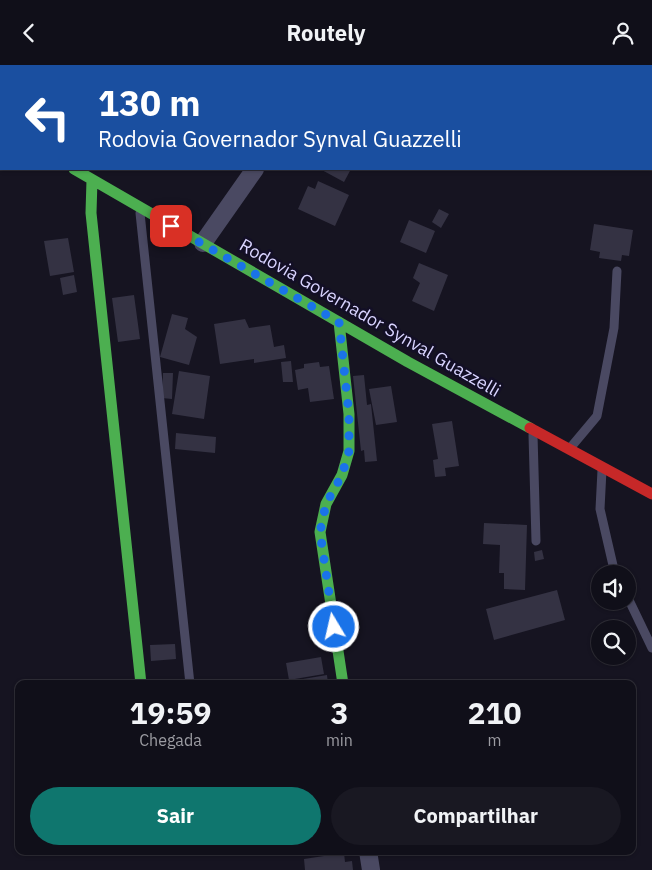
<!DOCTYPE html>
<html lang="pt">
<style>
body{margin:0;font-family:"IBM Plex Sans",sans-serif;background:#191822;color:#f1f3f6;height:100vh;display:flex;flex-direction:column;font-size:19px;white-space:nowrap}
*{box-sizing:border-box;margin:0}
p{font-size:16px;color:#9c9ca2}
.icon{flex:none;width:28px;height:28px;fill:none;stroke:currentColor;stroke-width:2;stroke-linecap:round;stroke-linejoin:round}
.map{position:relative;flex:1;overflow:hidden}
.drawer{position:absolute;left:15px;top:615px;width:621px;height:175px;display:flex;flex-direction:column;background:#100f19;border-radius:10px;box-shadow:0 1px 4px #0004,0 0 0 1px #302f38}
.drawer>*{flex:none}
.hud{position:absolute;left:0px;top:0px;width:652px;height:105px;box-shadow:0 1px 4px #0004,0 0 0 1px #302f38;background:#1a4fa0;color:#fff;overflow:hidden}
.buttons{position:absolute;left:591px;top:500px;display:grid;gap:10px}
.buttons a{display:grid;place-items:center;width:45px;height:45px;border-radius:50%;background:#100f19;box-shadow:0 1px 4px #0004,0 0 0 1px #302f38;font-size:25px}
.pin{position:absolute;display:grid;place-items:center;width:42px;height:42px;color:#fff;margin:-21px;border-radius:10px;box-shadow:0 2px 8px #0006}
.me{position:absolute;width:55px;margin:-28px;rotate:351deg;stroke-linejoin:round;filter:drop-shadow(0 0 4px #0008)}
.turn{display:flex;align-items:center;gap:18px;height:105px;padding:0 15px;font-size:22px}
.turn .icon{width:65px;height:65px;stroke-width:2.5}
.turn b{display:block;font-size:35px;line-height:42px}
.eta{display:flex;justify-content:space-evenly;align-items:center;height:85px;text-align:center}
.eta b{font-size:30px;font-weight:700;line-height:35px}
.primary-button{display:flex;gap:10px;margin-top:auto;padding:10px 15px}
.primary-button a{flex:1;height:58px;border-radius:30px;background:#0f766e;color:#fff;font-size:20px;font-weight:700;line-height:58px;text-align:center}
.primary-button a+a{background:#191822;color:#f1f3f6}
header{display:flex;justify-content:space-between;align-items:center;height:65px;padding:0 15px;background:#100f19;font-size:22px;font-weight:700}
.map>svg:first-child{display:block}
.building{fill:#343243}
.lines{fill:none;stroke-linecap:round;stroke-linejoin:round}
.lane{stroke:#4a4962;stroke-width:9}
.street{stroke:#4a4962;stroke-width:18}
.fast{stroke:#4caf50;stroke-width:11}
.jam{stroke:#c62828;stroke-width:11}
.route{stroke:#1a73e8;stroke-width:9;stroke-dasharray:0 16.2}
.labels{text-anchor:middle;stroke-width:5;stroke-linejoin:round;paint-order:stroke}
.street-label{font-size:18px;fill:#d9d4ff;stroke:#130f26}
</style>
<header><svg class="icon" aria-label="back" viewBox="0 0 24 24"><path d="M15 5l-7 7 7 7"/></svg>Routely<svg class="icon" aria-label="person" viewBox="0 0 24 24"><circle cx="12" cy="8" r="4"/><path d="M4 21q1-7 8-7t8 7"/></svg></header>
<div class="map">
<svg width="652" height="805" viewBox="0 0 652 805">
<rect width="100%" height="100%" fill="#161421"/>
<path class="building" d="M320,104H351L344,117Z
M318,116L349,130L335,161L298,144L308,121L315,124Z
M439,144L449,149L441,163L432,157Z
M409,155L435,166L426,188L400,177Z
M594,159L633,165L629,191L622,190L621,196L599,193L600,187L590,185Z
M68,173L74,207L50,211L44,176Z
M419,198L448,210L434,246L412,236L420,218L413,213Z
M74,210L77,227L63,230L60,213Z
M134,230L140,274L118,277L112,233Z
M172,249L188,253L185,264L197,272L189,300L160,292Z
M245,254L249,263L270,260L274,282L284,280L286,293L254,298V294L220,299L214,259Z
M291,296L293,317H283L281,297Z
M319,297L320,302L329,301L334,334L310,337L308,323L298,325L295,305L304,303V299Z
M179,306L210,311L204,354L172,349Z
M163,308H173L172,334L162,333Z
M364,310L367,340L371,339L377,396L365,397L364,385L361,386L353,311Z
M391,321L397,357L376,360L369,324Z
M452,356L459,401L445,403L446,411L435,412L433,395L438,394L432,359Z
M176,368L216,372L215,388L175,384Z
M484,458L527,460L525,525L504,524V508H499L500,480L483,479Z
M542,485L544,494L535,496L534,487Z
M557,525L565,555L494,575L486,544Z
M175,579L176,594L151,596L150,580Z
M321,592L324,609L289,615L286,598Z
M327,610L328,619H298L297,615Z
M344,788L345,797L352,796L353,805H305L304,794Z"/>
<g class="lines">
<path class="lane" d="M140,148L190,619
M533,370L536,476
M571,382L597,351L614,263L617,206
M602,405L600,444L615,509
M628,533L652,583"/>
<path class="street" d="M164,1V0
M325,1L326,0
M203,178L255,104
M368,786L371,805"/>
<path class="fast" d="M0,59L1,60
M74,104L408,297L530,363
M92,115L91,148L141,619
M339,257L349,349V386L342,410L326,439L320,467L343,619"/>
<path class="jam" d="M530,363L652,429"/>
</g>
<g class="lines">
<path class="route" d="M171,161L339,257L349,349V386L342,410L326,439L320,467L334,562"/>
</g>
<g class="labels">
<g class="street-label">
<text transform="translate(370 253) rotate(30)" y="6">Rodovia Governador Synval Guazzelli</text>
</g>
</g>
</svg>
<div class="buttons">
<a><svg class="icon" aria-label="sound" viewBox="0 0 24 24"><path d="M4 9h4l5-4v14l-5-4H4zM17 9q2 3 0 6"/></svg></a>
<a><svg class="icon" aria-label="search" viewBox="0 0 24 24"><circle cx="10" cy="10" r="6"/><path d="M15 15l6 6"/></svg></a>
</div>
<div class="pin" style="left:171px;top:161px;background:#d93025"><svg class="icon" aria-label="arrive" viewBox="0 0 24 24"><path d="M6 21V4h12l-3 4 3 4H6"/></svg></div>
<svg class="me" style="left:334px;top:562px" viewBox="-20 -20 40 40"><circle r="17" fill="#1a73e8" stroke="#fff" stroke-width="3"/><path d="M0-11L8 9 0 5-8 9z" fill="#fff"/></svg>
<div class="hud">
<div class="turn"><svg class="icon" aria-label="left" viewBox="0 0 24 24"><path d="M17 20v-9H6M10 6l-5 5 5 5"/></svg><div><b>130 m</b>Rodovia Governador Synval Guazzelli</div></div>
</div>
<section class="drawer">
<div class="eta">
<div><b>19:59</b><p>Chegada</p></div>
<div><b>3</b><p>min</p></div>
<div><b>210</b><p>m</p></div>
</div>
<div class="primary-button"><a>Sair</a><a>Compartilhar</a></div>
</section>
</div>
